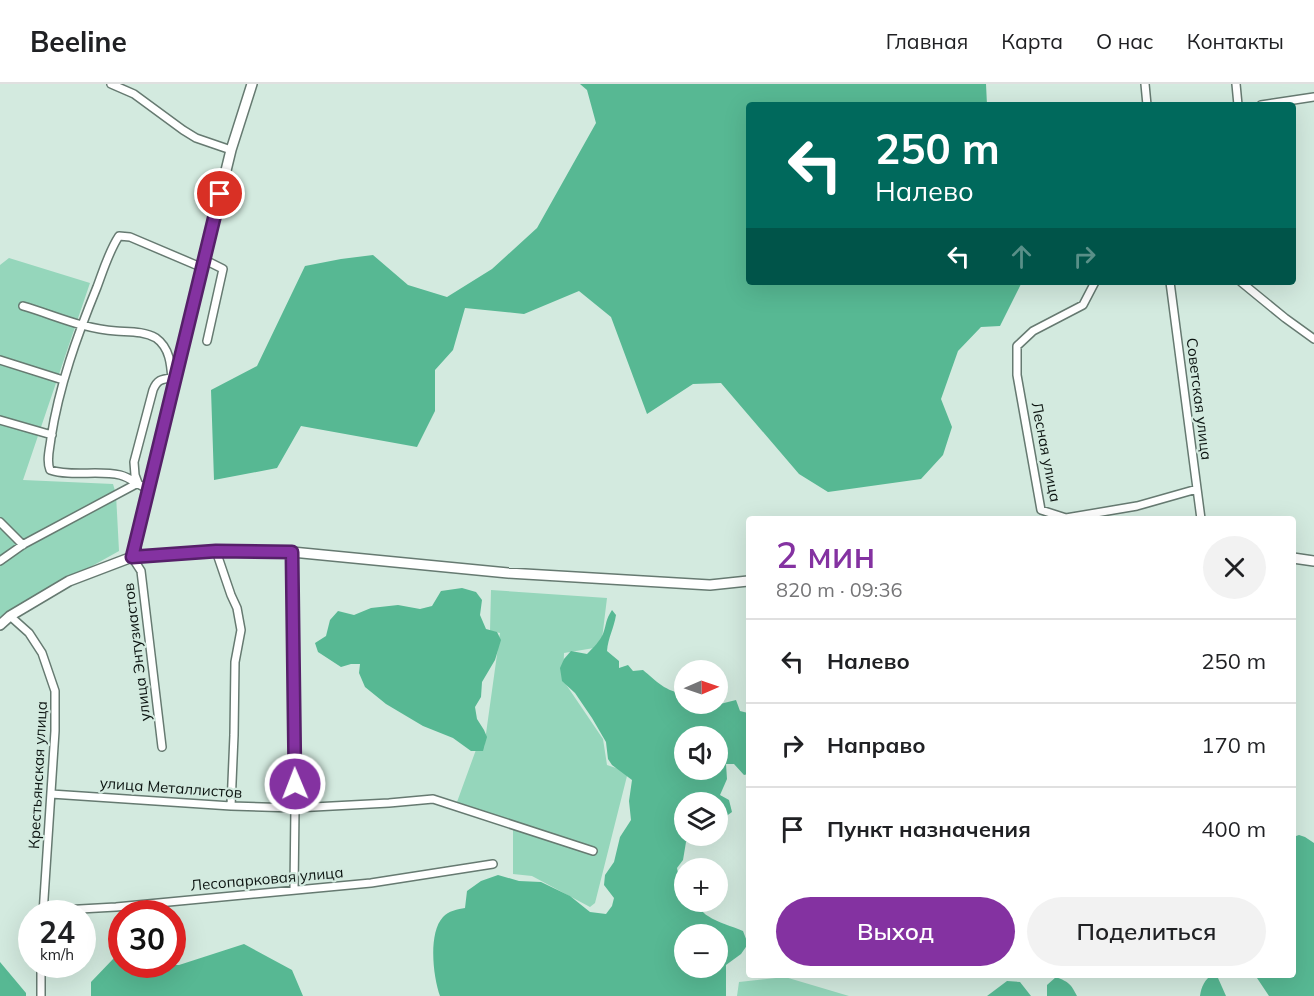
<!DOCTYPE html>
<html lang="ru">
<meta charset="utf-8">
<style>
body{margin:0;font-family:Mulish,sans-serif;background:#f2f2f2;color:#202124;height:100vh;display:flex;flex-direction:column;font-size:22px;white-space:nowrap}
*{box-sizing:border-box;margin:0}
p{font-size:20px;color:#757577}
.icon{flex:none;width:33px;height:33px;fill:none;stroke:currentColor;stroke-width:2;stroke-linecap:round;stroke-linejoin:round}
.map{position:relative;flex:1;overflow:hidden}
.drawer{position:absolute;left:746px;top:432px;width:550px;height:462px;display:flex;flex-direction:column;background:#fff;border-radius:6px;box-shadow:0 6px 24px #0002}
.drawer>*{flex:none}
.top-card{position:absolute;left:746px;top:18px;width:550px;height:183px;border-radius:6px;box-shadow:0 6px 24px #0002;background:#00695c;color:#fff;overflow:hidden}
.needle{width:39px;rotate:88deg}
.tools{position:absolute;left:674px;top:576px;display:grid;gap:12px}
.tools a{display:grid;place-items:center;width:54px;height:54px;border-radius:50%;background:#fff;box-shadow:0 6px 24px #0002;font-size:30px}
.speed{position:absolute;left:18px;top:816px;display:flex;gap:12px;font-size:30px;font-weight:700;text-align:center}
.speed>*{display:grid;place-content:center;width:78px;height:78px;border-radius:50%;background:#fff;box-shadow:0 6px 24px #0002;line-height:1}
.speed small{font-size:15px;font-weight:400}
.speed .limit{border:9px solid #d22;background:#fff;color:#111}
.pin{position:absolute;display:grid;place-items:center;width:51px;height:51px;color:#fff;margin:-26px;border:3px solid #fff;border-radius:50%;box-shadow:0 2px 6px #0007}
.me{position:absolute;width:66px;margin:-33px;rotate:359deg;stroke-linejoin:round;filter:drop-shadow(0 0 4px #0008)}
.turn{display:flex;align-items:center;gap:21px;height:126px;padding:0 30px;font-size:27px}
.turn .icon{width:78px;height:78px;stroke-width:2.5}
.turn b{display:block;font-size:42px;line-height:51px}
.lanes{display:flex;align-items:center;height:57px;padding:0 30px;background:#0003;justify-content:center;gap:30px;direction:ltr}
.lanes .off{opacity:.35}
.round{display:grid;place-items:center;flex:none;width:63px;height:63px;border-radius:32px;background:#f2f2f2}
.summary{display:flex;align-items:center;justify-content:space-between;height:102px;padding:0 30px}
h1{font-size:36px;font-weight:600;line-height:45px;color:#8432a1}
.primary-button{display:flex;gap:12px;margin-top:auto;padding:12px 30px}
.primary-button a{flex:1;height:69px;border-radius:36px;background:#8432a1;color:#fff;font-size:24px;font-weight:600;line-height:69px;text-align:center}
.primary-button a+a{background:#f2f2f2;color:#202124}
ul{padding:0;list-style:none}
li{display:flex;align-items:center;gap:18px;height:84px;padding:0 30px;border-top:2px solid #e0e0e0}
li div{flex:1}
li b{display:block;font-size:22px}
li em{font-style:normal}
header{display:flex;align-items:center;gap:36px;box-sizing:border-box;height:84px;padding:0 30px;background:#fff;border-bottom:2px solid #e0e0e0}
header strong{font-size:28px}
nav{display:flex;gap:33px;margin-inline-start:auto;font-size:21px}
.map>svg:first-child{display:block}
.green{fill:#95d6bb}
.forest{fill:#57b893;fill-rule:evenodd}
.lines{fill:none;stroke-linecap:round;stroke-linejoin:round}
.street-casing{stroke:#667a71;stroke-width:10}
.secondary-casing{stroke:#667a71;stroke-width:12}
.street{stroke:#fff;stroke-width:7}
.secondary{stroke:#fff;stroke-width:9}
.route-casing{stroke:#562069;stroke-width:15}
.route{stroke:#8432a1;stroke-width:10}
.labels{text-anchor:middle;stroke-width:4.5;stroke-linejoin:round;paint-order:stroke}
.street-label{font-size:15px;fill:#0c1411;stroke:#d3eadf}
</style>
<header>
<strong>Beeline</strong>
<nav><a>Главная</a><a>Карта</a><a>О нас</a><a>Контакты</a></nav>
</header>
<div class="map">
<svg width="1314" height="912" viewBox="0 0 1314 912">
<rect width="100%" height="100%" fill="#d3eadf"/>
<path class="green" d="M9,174L90,199L23,396L113,400L116,410L119,467L8,529L0,535V181Z
M491,506L607,514L602,555L594,564L564,569L563,596L603,655L607,681L628,688L595,819L590,823L532,792L513,790V737L457,718L477,663L484,664L500,549L490,547Z
M785,893L849,912H737L739,898Z"/>
<path class="forest" d="M580,0H986L987,21H748V198H1022L1000,242L981,243L958,267L941,315L952,343L943,371L921,395L828,408L799,390L721,299L693,300L647,330L611,233L579,207L524,230L465,224L453,266L435,286V327L417,363L301,342L277,384L214,396L211,306L257,282L305,182L341,175L373,171L408,201L447,213L492,185L537,144L596,39L587,6Z
M462,504L476,508L482,516L480,531L486,545L497,548L501,556L495,576L482,598L481,613L475,623L477,635L484,646L487,653L483,667H471L453,654L423,642L386,620L365,603L359,589L360,580H351L341,583L318,568L315,559L326,552L330,536L338,527L354,531L371,524L398,521L420,525L432,522L441,507Z
M612,526L616,531C614,544 608,554 607,567L619,577V584L628,581L633,587L643,586C655,596 667,609 684,609V620H717V617L720,620L736,616L740,627L748,629V690L744,691L734,680H726L727,695L720,711L729,716L732,728L725,733L719,725L717,726V718H684V752H692L686,758L683,776L677,784L679,794L684,801V818H695C699,822 702,829 708,832C718,839 732,842 743,847L748,860L741,870L726,881V912H440C433,893 428,849 443,833C448,827 458,825 465,824L467,807L481,797L498,791L519,797L541,798L570,812L590,828L606,830L612,822L614,814L604,801L605,791L614,778L620,753L631,736L629,717L632,696L612,681L608,675L606,658L592,634L575,609L562,597L560,584L564,575L571,567L587,570C593,564 600,557 603,550C607,539 605,537 612,526ZM684,652H717V686H684ZM684,850H717V884H684Z
M1299,751L1305,753L1314,759V912H1269L1255,891H1293V753Z
M244,860L292,886L303,912H91V898L114,874H121L122,880L179,881Z
M0,878L26,909V912H0Z
M1212,891L1218,894L1226,912H1200C1201,903 1205,895 1212,891Z
M1056,893C1069,898 1071,900 1077,912H1047V901Z
M1007,897L1020,898L1031,912H987Z"/>
<g class="lines">
<defs>
<path id="street" d="M111,0L134,10L183,46L196,54L231,66
M1145,0L1147,21
M1236,0L1238,21
M1261,21L1314,13
M205,176L223,185L207,257
M1095,198L1083,221L1033,247L1017,262V291L1041,426L1066,434L1137,422L1197,405
M1170,198L1201,435
M1241,198L1285,234L1314,255
M23,222C54,231 83,245 116,247C129,248 144,247 156,254C170,264 171,281 172,296
M0,276L63,296
M0,336L52,351
M149,405C138,402 132,394 120,391C98,386 71,393 50,386C46,376 50,364 51,354C59,302 77,252 97,203C103,187 109,167 119,152L130,153L203,184
M0,438L23,461
M216,467L231,511L237,524L241,546L235,578L234,651L231,722
M292,468L295,724L294,805
M132,473L141,487L162,663
M0,477L24,460L138,399L135,391L134,378L153,306C157,296 161,295 172,294
M10,532L29,549L42,569L55,607V647L43,830
M51,710L231,722L295,724L389,719L433,715L593,767
M44,827L116,823L371,799L493,780
M41,880V912"/>
<path id="secondary" d="M132,473L231,66L252,0
M1293,474L1314,477
M0,541L10,532L69,497L132,473L216,467L292,468L508,489L710,501L748,497"/>
</defs>
<use href="#street" class="street-casing"/>
<use href="#secondary" class="secondary-casing"/>
<use href="#street" class="street"/>
<use href="#secondary" class="secondary"/>
</g>
<g class="lines">
<defs>
<path id="route" d="M220,110L132,473L216,467L292,468L295,700"/>
</defs>
<use href="#route" class="route-casing"/>
<use href="#route" class="route"/>
</g>
<g class="labels">
<g class="street-label">
<text transform="translate(1199 315) rotate(83)" y="5">Советская улица</text>
<text transform="translate(1046 368) rotate(79)" y="5">Лесная улица</text>
<text transform="translate(137 568) rotate(-97)" y="5">улица Энтузиастов</text>
<text transform="translate(38 691) rotate(-87)" y="5">Крестьянская улица</text>
<text transform="translate(171 704) rotate(4)" y="5">улица Металлистов</text>
<text transform="translate(267 795) rotate(-5)" y="5">Лесопарковая улица</text>
</g>
</g>
</svg>
<div class="tools">
<a><svg class="needle" viewBox="-14 -14 28 28"><path d="M0-13l5 13h-10z" fill="#e53935"/><path d="M0 13l5-13h-10z" fill="#757577"/></svg></a>
<a><svg class="icon" aria-label="sound" viewBox="0 0 24 24"><path d="M4 9h4l5-4v14l-5-4H4zM17 9q2 3 0 6"/></svg></a>
<a><svg class="icon" aria-label="layers" viewBox="0 0 24 24"><path d="M12 4l9 5-9 5-9-5zM3 14l9 5 9-5"/></svg></a>
<a>+</a>
<a>−</a>
</div>
<div class="speed"><div>24<small>km/h</small></div><div class="limit">30</div></div>
<div class="pin" style="left:220px;top:110px;background:#d93025"><svg class="icon" aria-label="arrive" viewBox="0 0 24 24"><path d="M6 21V4h12l-3 4 3 4H6"/></svg></div>
<svg class="me" style="left:295px;top:700px" viewBox="-20 -20 40 40"><circle r="17" fill="#8432a1" stroke="#fff" stroke-width="3"/><path d="M0-11L8 9 0 5-8 9z" fill="#fff"/></svg>
<div class="top-card">
<div class="turn"><svg class="icon" aria-label="left" viewBox="0 0 24 24"><path d="M17 20v-9H6M10 6l-5 5 5 5"/></svg><div><b>250 m</b>Налево</div></div>
<div class="lanes"><svg class="icon" aria-label="left" viewBox="0 0 24 24"><path d="M17 20v-9H6M10 6l-5 5 5 5"/></svg><svg class="icon off" aria-label="ahead" viewBox="0 0 24 24"><path d="M12 20V5M6 11l6-6 6 6"/></svg><svg class="icon off" aria-label="right" viewBox="0 0 24 24"><path d="M7 20v-9h11M14 6l5 5-5 5"/></svg></div>
</div>
<section class="drawer">
<div class="summary"><div><h1>2 мин</h1><p>820 m · 09:36</p></div><a class="round"><svg class="icon" aria-label="close" viewBox="0 0 24 24"><path d="M6 6l12 12M18 6L6 18"/></svg></a></div>
<ul>
<li><svg class="icon" aria-label="left" viewBox="0 0 24 24"><path d="M17 20v-9H6M10 6l-5 5 5 5"/></svg><div><b>Налево</b></div><em>250 m</em></li>
<li><svg class="icon" aria-label="right" viewBox="0 0 24 24"><path d="M7 20v-9h11M14 6l5 5-5 5"/></svg><div><b>Направо</b></div><em>170 m</em></li>
<li><svg class="icon" aria-label="arrive" viewBox="0 0 24 24"><path d="M6 21V4h12l-3 4 3 4H6"/></svg><div><b>Пункт назначения</b></div><em>400 m</em></li>
</ul>
<div class="primary-button"><a>Выход</a><a>Поделиться</a></div>
</section>
</div>
